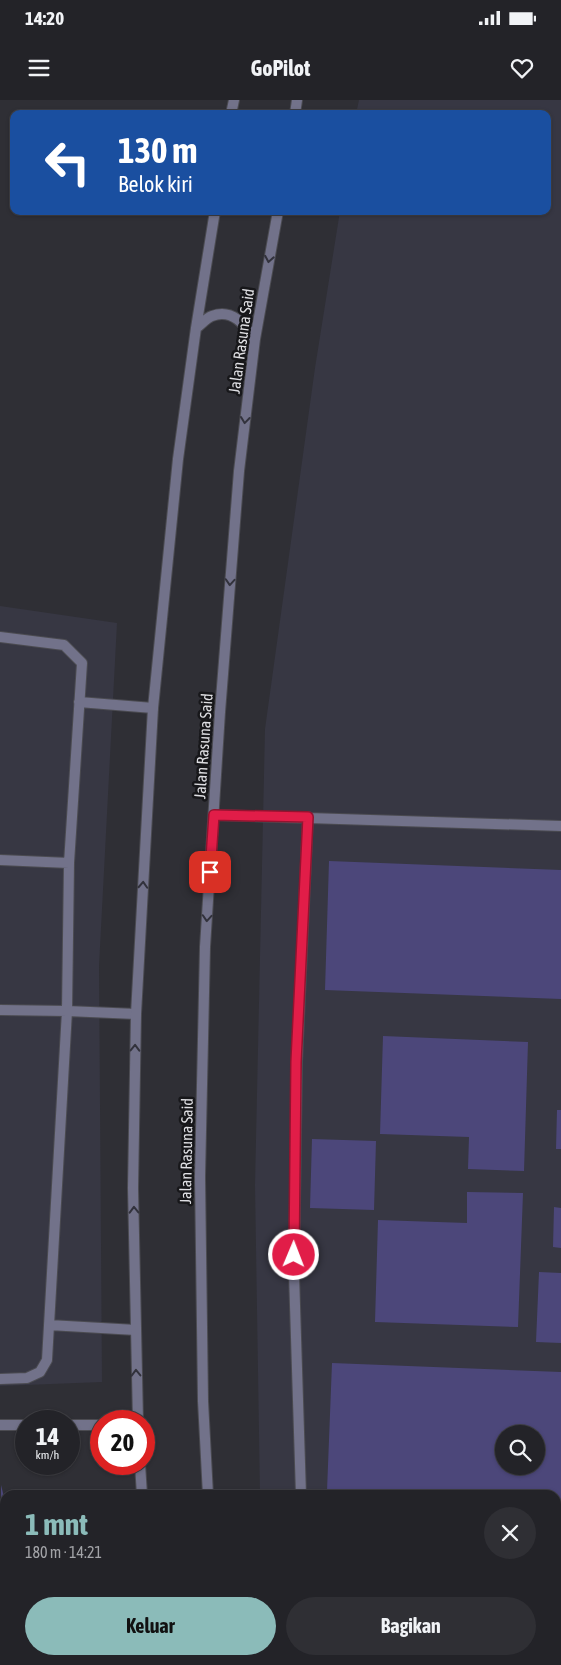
<!DOCTYPE html>
<html lang="id">
<meta charset="utf-8">
<style>
body{margin:0;font-family:"Asap Condensed",sans-serif;background:#2f2f34;color:#f1f3f6;height:100vh;display:flex;flex-direction:column;font-size:19px;white-space:nowrap}
*{box-sizing:border-box;margin:0}
p{font-size:16px;color:#a3a4a8}
.icon{flex:none;width:28px;height:28px;fill:none;stroke:currentColor;stroke-width:2;stroke-linecap:round;stroke-linejoin:round}
.map{position:relative;flex:1;overflow:hidden}
.details{position:absolute;left:0px;top:1390px;width:561px;height:175px;display:flex;flex-direction:column;background:#232328;border-radius:15px 15px 0 0;box-shadow:0 1px 4px #0004,0 0 0 1px #404045}
.details>*{flex:none}
.hud{position:absolute;left:10px;top:10px;width:541px;height:105px;border-radius:10px;box-shadow:0 1px 4px #0004,0 0 0 1px #404045;background:#1a4fa0;color:#fff;overflow:hidden}
.fabs{position:absolute;left:495px;top:1325px;display:grid;gap:10px}
.fabs a{display:grid;place-items:center;width:50px;height:50px;border-radius:50%;background:#232328;box-shadow:0 1px 4px #0004,0 0 0 1px #404045;font-size:25px}
.speed{position:absolute;left:15px;top:1310px;display:flex;gap:10px;font-size:25px;font-weight:700;text-align:center}
.speed>*{display:grid;place-content:center;width:65px;height:65px;border-radius:50%;background:#232328;box-shadow:0 1px 4px #0004,0 0 0 1px #404045;line-height:1}
.speed small{font-size:12px;font-weight:400}
.speed .limit{border:8px solid #d22;background:#fff;color:#111}
.pin{position:absolute;display:grid;place-items:center;width:42px;height:42px;color:#fff;margin:-21px;border-radius:10px;box-shadow:0 2px 8px #0006}
.me{position:absolute;width:55px;margin:-28px;rotate:1deg;stroke-linejoin:round;filter:drop-shadow(0 0 4px #0008)}
.turn{display:flex;align-items:center;gap:18px;height:105px;padding:0 25px;font-size:22px}
.turn .icon{width:65px;height:65px;stroke-width:2.5}
.turn b{display:block;font-size:35px;line-height:42px}
.round{display:grid;place-items:center;flex:none;width:52px;height:52px;border-radius:26px;background:#2f2f34}
.overview{display:flex;align-items:center;justify-content:space-between;height:85px;padding:0 25px}
h1{font-size:30px;font-weight:700;line-height:38px;color:#8bbbb9}
.action{display:flex;gap:10px;margin-top:auto;padding:10px 25px}
.action a{flex:1;height:58px;border-radius:30px;background:#8bbbb9;color:#111;font-size:20px;font-weight:700;line-height:58px;text-align:center}
.action a+a{background:#2f2f34;color:#f1f3f6}
.status{display:flex;justify-content:space-between;align-items:center;height:35px;padding:0 25px;background:#232328;direction:ltr}
.status svg{height:14px;fill:currentColor}
header{display:flex;justify-content:space-between;align-items:center;height:65px;padding:0 25px;background:#232328;font-size:22px;font-weight:700}
.map>svg:first-child{display:block}
.built{fill:#373743;fill-rule:evenodd}
.building{fill:#4c477a;fill-rule:evenodd}
.lines{fill:none;stroke-linecap:round;stroke-linejoin:round}
.lane-casing{stroke:#4b4b51;stroke-width:12}
.street-casing{stroke:#4b4b51;stroke-width:12}
.lane{stroke:#72728a;stroke-width:10}
.street{stroke:#72728a;stroke-width:10}
.oneway{stroke:#32323c}
.route-casing{stroke:#92132f;stroke-width:12}
.route{stroke:#e11d48;stroke-width:9}
.labels{text-anchor:middle;stroke-width:5;stroke-linejoin:round;paint-order:stroke}
.street-label{font-size:16px;fill:#dfdfe3;stroke:#17171a}
</style>
<div class="status"><b>14:20</b><svg viewBox="0 0 49 12"><path d="M0 12V9h3v3zM5 12V6h3v6zM10 12V3h3v9zM15 12V0h3v12zM26 1h20v11H26zM47 4h2v5h-2z"/></svg></div>
<header><svg class="icon" aria-label="menu" viewBox="0 0 24 24"><path d="M4 6h16M4 12h16M4 18h16"/></svg>GoPilot<svg class="icon" aria-label="heart" viewBox="0 0 24 24"><path d="M12 20l-8-8c-3-5 5-10 8-4 3-6 11-1 8 4z"/></svg></header>
<div class="map">
<svg width="561" height="1565" viewBox="0 0 561 1565">
<rect width="100%" height="100%" fill="#2f2f35"/>
<path class="built" d="M359,0H561V1565H273V1560H556V1395H260L255,1085L265,629L315,268L340,111H548V14H356ZM504,1334H536V1366H504Z
M0,506L117,523L99,866L102,1282L0,1286Z"/>
<path class="building" d="M329,761L561,770V899L325,890Z
M383,936L528,942L524,1071L468,1069L469,1037L380,1034Z
M557,1010H561V1049H556Z
M312,1039L376,1041L374,1110L310,1108Z
M467,1092L523,1093L518,1227L375,1222L378,1120L467,1123Z
M554,1107L561,1108V1148L553,1147Z
M539,1172L561,1173V1243L536,1242Z
M332,1263L561,1272V1400H556V1395H420L327,1391ZM504,1334H536V1366H504Z
M1,1385L5,1401V1560H68V1565H0Z"/>
<g class="lines">
<defs>
<path id="lane" d="M0,537L64,545L82,563L69,763L67,911L136,914
M79,602L153,608
M214,715L561,726
M0,760L69,763
M0,910L67,911L47,1260L40,1272L27,1278L0,1279
M49,1225L136,1230
M0,1325H26
M69,1325H101
M301,1395L294,1174L297,962L308,717
M556,1435H561
M556,1547H561
M307,1560V1565"/>
<path id="street" d="M231,14L234,0
M295,14L297,0
M196,228C201,225 206,218 212,216C232,208 245,225 255,239
M138,1321L133,1088L136,914L153,608L178,359L196,228L215,111
M140,1364L142,1395
M208,1395L203,1301L200,1077L205,847L220,612L239,371L255,239L278,111
M152,1560V1565
M216,1560V1565"/>
</defs>
<use href="#lane" class="lane-casing"/>
<use href="#street" class="street-casing"/>
<use href="#lane" class="lane"/>
<use href="#street" class="street"/>
</g>
<defs><path id="oneway-chevron" d="M-2-3.5L2.5 0L-2 3.5" fill="none" stroke-width="1.6" stroke-linecap="round" stroke-linejoin="round" transform="scale(1.25)"/></defs>
<g class="oneway">
<use href="#oneway-chevron" transform="translate(269 159) rotate(100)"/>
<use href="#oneway-chevron" transform="translate(245 320) rotate(97)"/>
<use href="#oneway-chevron" transform="translate(230 482) rotate(94)"/>
<use href="#oneway-chevron" transform="translate(143 785) rotate(-87)"/>
<use href="#oneway-chevron" transform="translate(207 818) rotate(94)"/>
<use href="#oneway-chevron" transform="translate(135 948) rotate(-89)"/>
<use href="#oneway-chevron" transform="translate(134 1110) rotate(-91)"/>
<use href="#oneway-chevron" transform="translate(136 1273) rotate(-91)"/>
</g>
<g class="lines">
<defs>
<path id="route" d="M210,772L214,715L308,717L296,962L294,1155"/>
</defs>
<use href="#route" class="route-casing"/>
<use href="#route" class="route"/>
</g>
<g class="labels">
<g class="street-label">
<text transform="translate(241 241) rotate(-82)" y="6">Jalan Rasuna Said</text>
<text transform="translate(203 646) rotate(-86)" y="6">Jalan Rasuna Said</text>
<text transform="translate(186 1051) rotate(-89)" y="6">Jalan Rasuna Said</text>
</g>
</g>
</svg>
<div class="fabs">
<a><svg class="icon" aria-label="search" viewBox="0 0 24 24"><circle cx="10" cy="10" r="6"/><path d="M15 15l6 6"/></svg></a>
</div>
<div class="speed"><div>14<small>km/h</small></div><div class="limit">20</div></div>
<div class="pin" style="left:210px;top:772px;background:#d93025"><svg class="icon" aria-label="arrive" viewBox="0 0 24 24"><path d="M6 21V4h12l-3 4 3 4H6"/></svg></div>
<svg class="me" style="left:294px;top:1155px" viewBox="-20 -20 40 40"><circle r="17" fill="#e11d48" stroke="#fff" stroke-width="3"/><path d="M0-11L8 9 0 5-8 9z" fill="#fff"/></svg>
<div class="hud">
<div class="turn"><svg class="icon" aria-label="left" viewBox="0 0 24 24"><path d="M17 20v-9H6M10 6l-5 5 5 5"/></svg><div><b>130 m</b>Belok kiri</div></div>
</div>
<section class="details">
<div class="overview"><div><h1>1 mnt</h1><p>180 m · 14:21</p></div><a class="round"><svg class="icon" aria-label="close" viewBox="0 0 24 24"><path d="M6 6l12 12M18 6L6 18"/></svg></a></div>
<div class="action"><a>Keluar</a><a>Bagikan</a></div>
</section>
</div>
